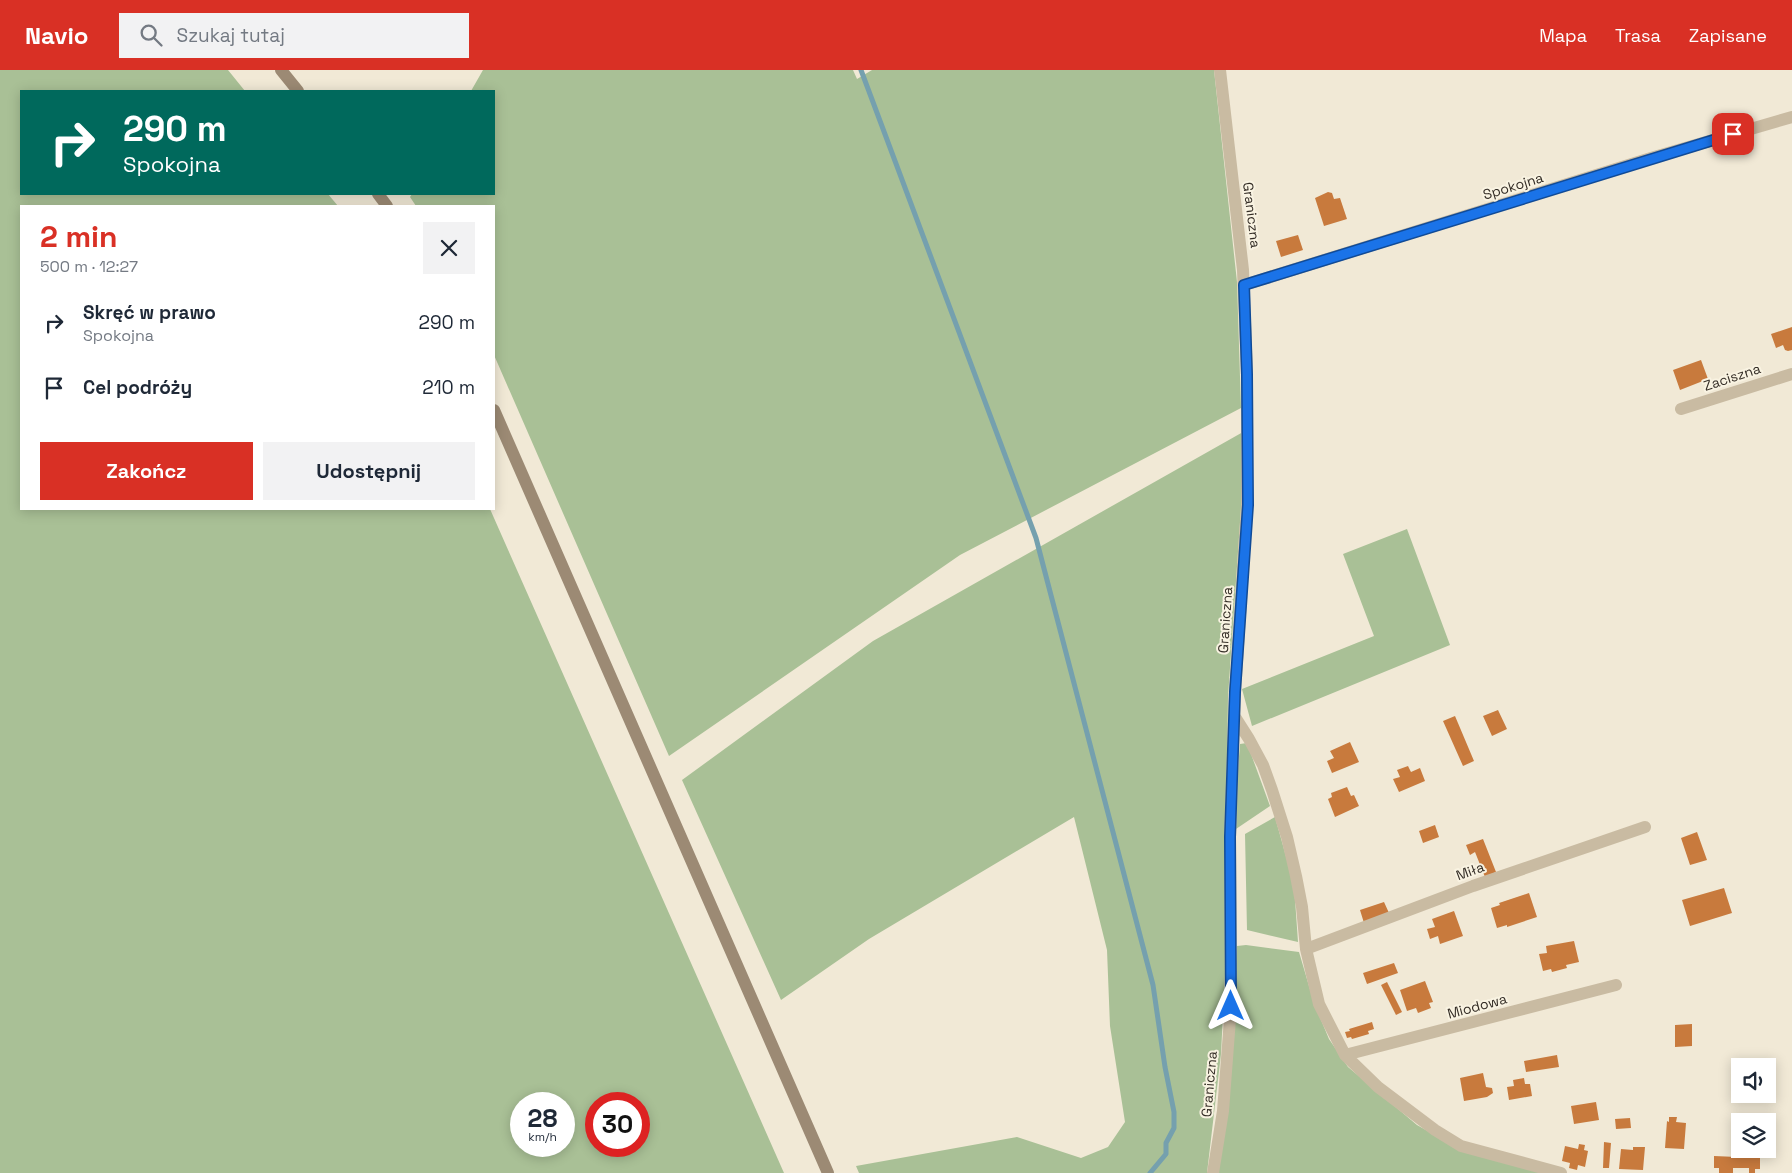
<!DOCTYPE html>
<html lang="pl">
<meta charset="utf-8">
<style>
body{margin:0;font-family:"Space Grotesk",sans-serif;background:#f2f2f3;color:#1f2937;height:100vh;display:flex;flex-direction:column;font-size:19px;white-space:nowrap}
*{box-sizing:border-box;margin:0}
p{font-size:16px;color:#747a83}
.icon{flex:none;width:28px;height:28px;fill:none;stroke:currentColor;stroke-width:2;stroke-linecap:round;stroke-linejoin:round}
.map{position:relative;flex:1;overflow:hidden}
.drawer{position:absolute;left:20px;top:135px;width:475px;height:305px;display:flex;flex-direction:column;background:#fff;border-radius:0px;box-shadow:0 2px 12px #0003}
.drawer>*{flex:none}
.top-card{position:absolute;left:20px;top:20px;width:475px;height:105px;border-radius:0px;box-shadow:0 2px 12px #0003;background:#00695c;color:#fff;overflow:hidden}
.tools{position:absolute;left:1731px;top:988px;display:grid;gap:10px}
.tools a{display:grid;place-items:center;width:45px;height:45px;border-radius:0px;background:#fff;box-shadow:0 2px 12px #0003;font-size:25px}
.speed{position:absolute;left:510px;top:1022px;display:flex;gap:10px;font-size:25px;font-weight:700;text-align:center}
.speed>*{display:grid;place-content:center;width:65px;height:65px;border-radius:50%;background:#fff;box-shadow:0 2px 12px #0003;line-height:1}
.speed small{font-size:12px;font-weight:400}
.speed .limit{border:8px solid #d22;background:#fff;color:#111}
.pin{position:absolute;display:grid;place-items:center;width:42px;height:42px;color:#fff;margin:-21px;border-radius:10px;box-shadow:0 2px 8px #0006}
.me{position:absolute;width:55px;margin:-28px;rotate:0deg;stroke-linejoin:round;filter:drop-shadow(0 0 4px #0008)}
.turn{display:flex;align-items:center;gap:18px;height:105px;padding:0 20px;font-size:22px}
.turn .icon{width:65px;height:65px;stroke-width:2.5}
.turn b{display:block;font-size:35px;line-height:42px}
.round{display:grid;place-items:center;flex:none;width:52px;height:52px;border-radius:0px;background:#f2f2f3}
.head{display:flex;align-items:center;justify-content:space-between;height:85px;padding:0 20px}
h1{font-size:30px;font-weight:600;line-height:38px;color:#d93025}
.primary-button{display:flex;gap:10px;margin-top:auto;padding:10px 20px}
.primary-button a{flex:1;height:58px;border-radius:0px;background:#d93025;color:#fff;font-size:20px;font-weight:600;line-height:58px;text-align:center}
.primary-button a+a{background:#f2f2f3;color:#1f2937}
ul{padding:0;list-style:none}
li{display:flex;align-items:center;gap:15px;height:65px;padding:0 20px}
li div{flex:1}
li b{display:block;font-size:19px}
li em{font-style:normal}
header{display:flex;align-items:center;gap:30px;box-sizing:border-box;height:70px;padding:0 25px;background:#d93025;color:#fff}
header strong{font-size:24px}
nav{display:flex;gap:28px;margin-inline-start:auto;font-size:18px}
.search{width:350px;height:45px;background:#f2f2f3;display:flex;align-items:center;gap:12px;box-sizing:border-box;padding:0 18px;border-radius:0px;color:#747a83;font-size:19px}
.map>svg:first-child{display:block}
.green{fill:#a9c096;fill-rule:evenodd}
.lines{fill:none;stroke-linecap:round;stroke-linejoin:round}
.stream{stroke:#75a0ae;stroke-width:5}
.building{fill:#c87a3d}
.minor{stroke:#c9bba2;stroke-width:12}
.secondary{stroke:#9c8a74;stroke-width:12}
.route-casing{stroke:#114b97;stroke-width:12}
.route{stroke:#1a73e8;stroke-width:9}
.labels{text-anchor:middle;stroke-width:4;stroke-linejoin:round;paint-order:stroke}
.street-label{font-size:14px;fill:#332c25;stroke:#f9f3e2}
</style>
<header>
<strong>Navio</strong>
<div class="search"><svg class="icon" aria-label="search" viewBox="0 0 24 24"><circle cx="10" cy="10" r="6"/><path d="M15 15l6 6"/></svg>Szukaj tutaj</div>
<nav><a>Mapa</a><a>Trasa</a><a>Zapisane</a></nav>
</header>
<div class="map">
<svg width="1792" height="1103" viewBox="0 0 1792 1103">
<rect width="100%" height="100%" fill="#f1e9d6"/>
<path class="green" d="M0,0H228L245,21H21V124H328L338,136H21V439H490L784,1103H0ZM521,1034H564V1076H521ZM596,1034H639V1076H596Z
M483,0H853L857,9L872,0H1214L1237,212L1241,338L960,485L669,686L494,285V136H416L410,127L412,124H494V21H471Z
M1243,362V409L1228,627L1226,760L1227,865L1221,984L1207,1103H859L856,1096L1017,1067L1081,1088L1108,1077L1125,1052L1110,956L1107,880L1074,747L869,869L781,930L682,710L873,571Z
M1407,459L1450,575L1252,656L1242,619L1374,566L1343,484Z
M1247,673L1270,736L1233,761L1240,674Z
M1275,747L1294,815L1298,872L1247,860L1245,764Z
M1246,875L1299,882L1314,933L1329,969L1348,997L1417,1055L1463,1081L1550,1103H1217L1227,1039L1237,876Z"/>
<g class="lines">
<path class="stream" d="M861,0L1036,468L1153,915L1165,997L1174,1042V1058L1166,1073V1084L1150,1103"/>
</g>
<path class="building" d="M1328,122L1332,123L1334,129L1340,128L1347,149L1324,156L1315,128Z
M1298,165L1303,180L1281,187L1276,171Z
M1792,257V280L1788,281L1785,280L1783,275L1776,278L1771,264Z
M1701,290L1708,309L1680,320L1673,300Z
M1498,640L1507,659L1492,666L1483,646Z
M1455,646L1474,691L1463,696L1443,651Z
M1350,672L1359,692L1332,703L1327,691L1334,688L1330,681Z
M1408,696L1411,702L1420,698L1425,711L1399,722L1393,709L1400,707L1397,700Z
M1347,717L1351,726L1354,725L1359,736L1335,747L1328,729L1332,727L1331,723Z
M1435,755L1439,767L1423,773L1419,761Z
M1697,762L1707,790L1690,795L1681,768Z
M1483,769L1496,802L1485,807L1475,782L1470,785L1466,775Z
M1724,818L1732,843L1690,856L1682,830Z
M1529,823L1537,847L1507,857V855L1497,858L1491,838L1500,835L1499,833Z
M1384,832L1389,843L1364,853L1360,840Z
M1454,841L1463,866L1440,874L1438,866L1430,869L1427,859L1435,857L1432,849Z
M1574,871L1579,892L1566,895L1567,898L1552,902L1551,899L1543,901L1539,884L1547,883L1546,876Z
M1394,893L1398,903L1367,914L1363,903Z
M1425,911L1433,932L1429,933L1431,938L1418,943L1416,938L1407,941L1400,920Z
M1387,912L1402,942L1396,945L1381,915Z
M1372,952L1374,959L1368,961L1369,964L1352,969L1351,967L1347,968L1345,962L1350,961L1349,959Z
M1692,954V976L1675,977V955Z
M1557,985L1559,997L1526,1002L1524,991Z
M1483,1003L1486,1017L1492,1018L1493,1023L1487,1027L1464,1031L1460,1008Z
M1524,1008L1525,1014H1530L1532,1026L1509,1030L1507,1017L1514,1016L1513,1010Z
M1596,1032L1599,1050L1574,1054L1571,1036Z
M1669,1047H1677L1676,1052L1686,1053L1684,1079L1665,1078L1667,1051L1669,1052Z
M1630,1048L1631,1058L1616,1059L1615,1049Z
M1604,1072L1611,1073L1609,1098H1603Z
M1579,1074L1585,1075L1584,1080L1588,1081L1585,1097L1578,1095L1577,1100L1569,1098L1570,1093L1562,1091L1565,1076L1578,1079Z
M1633,1077H1645L1643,1100L1619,1099L1621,1079L1633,1080Z
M1714,1086L1760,1088V1099H1755V1103H1749V1098H1733V1103H1719V1098H1714Z"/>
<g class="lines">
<path class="minor" d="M1244,215L1651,88L1792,47
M1681,339L1792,304
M1235,647L1249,669L1263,695L1272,720L1287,767L1296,806L1302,837L1306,879L1319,934L1345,985L1378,1017L1435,1060L1461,1076L1561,1103
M1306,879L1473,816L1645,757
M1345,985L1616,915
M1213,1103L1223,1041L1231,936L1230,767L1235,623L1247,435V305L1243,200L1220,0"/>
<path class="secondary" d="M281,0L298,21
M378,124L387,136
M494,340L828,1103"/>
</g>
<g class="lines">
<defs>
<path id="route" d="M1231,936L1230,767L1235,622L1248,435L1247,305L1244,215L1733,64"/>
</defs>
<use href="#route" class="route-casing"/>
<use href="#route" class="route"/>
</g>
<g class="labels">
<g class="street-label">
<text transform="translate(1513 116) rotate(-17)" y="5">Spokojna</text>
<text transform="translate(1252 145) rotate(83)" y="5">Graniczna</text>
<text transform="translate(1732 307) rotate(-18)" y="5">Zaciszna</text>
<text transform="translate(1225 550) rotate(-86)" y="5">Graniczna</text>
<text transform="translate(1470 801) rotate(-20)" y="5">Miła</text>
<text transform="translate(1477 936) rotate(-15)" y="5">Miodowa</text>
<text transform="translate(1209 1014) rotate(-85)" y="5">Graniczna</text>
</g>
</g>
</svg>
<div class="tools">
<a><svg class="icon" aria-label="sound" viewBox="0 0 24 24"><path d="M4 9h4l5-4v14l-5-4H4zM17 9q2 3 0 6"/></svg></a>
<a><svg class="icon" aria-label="layers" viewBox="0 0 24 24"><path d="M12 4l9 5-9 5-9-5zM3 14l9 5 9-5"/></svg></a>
</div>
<div class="speed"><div>28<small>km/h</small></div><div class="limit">30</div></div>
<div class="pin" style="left:1733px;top:64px;background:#d93025"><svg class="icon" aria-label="arrive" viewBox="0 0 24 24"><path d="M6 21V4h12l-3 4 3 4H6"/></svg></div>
<svg class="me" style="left:1231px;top:936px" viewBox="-20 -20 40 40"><path d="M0-17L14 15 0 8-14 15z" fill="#1a73e8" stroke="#fff" stroke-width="4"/></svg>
<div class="top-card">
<div class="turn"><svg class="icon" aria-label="right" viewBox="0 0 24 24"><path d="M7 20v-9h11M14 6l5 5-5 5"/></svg><div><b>290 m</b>Spokojna</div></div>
</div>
<section class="drawer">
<div class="head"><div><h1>2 min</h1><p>500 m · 12:27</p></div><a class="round"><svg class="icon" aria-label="close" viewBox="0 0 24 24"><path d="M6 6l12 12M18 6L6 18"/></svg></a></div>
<ul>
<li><svg class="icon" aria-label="right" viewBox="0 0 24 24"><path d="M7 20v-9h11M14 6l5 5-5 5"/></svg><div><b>Skręć w prawo</b><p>Spokojna</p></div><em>290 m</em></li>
<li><svg class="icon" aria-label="arrive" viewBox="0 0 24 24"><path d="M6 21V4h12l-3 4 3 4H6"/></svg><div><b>Cel podróży</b></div><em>210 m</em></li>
</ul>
<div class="primary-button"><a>Zakończ</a><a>Udostępnij</a></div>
</section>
</div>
